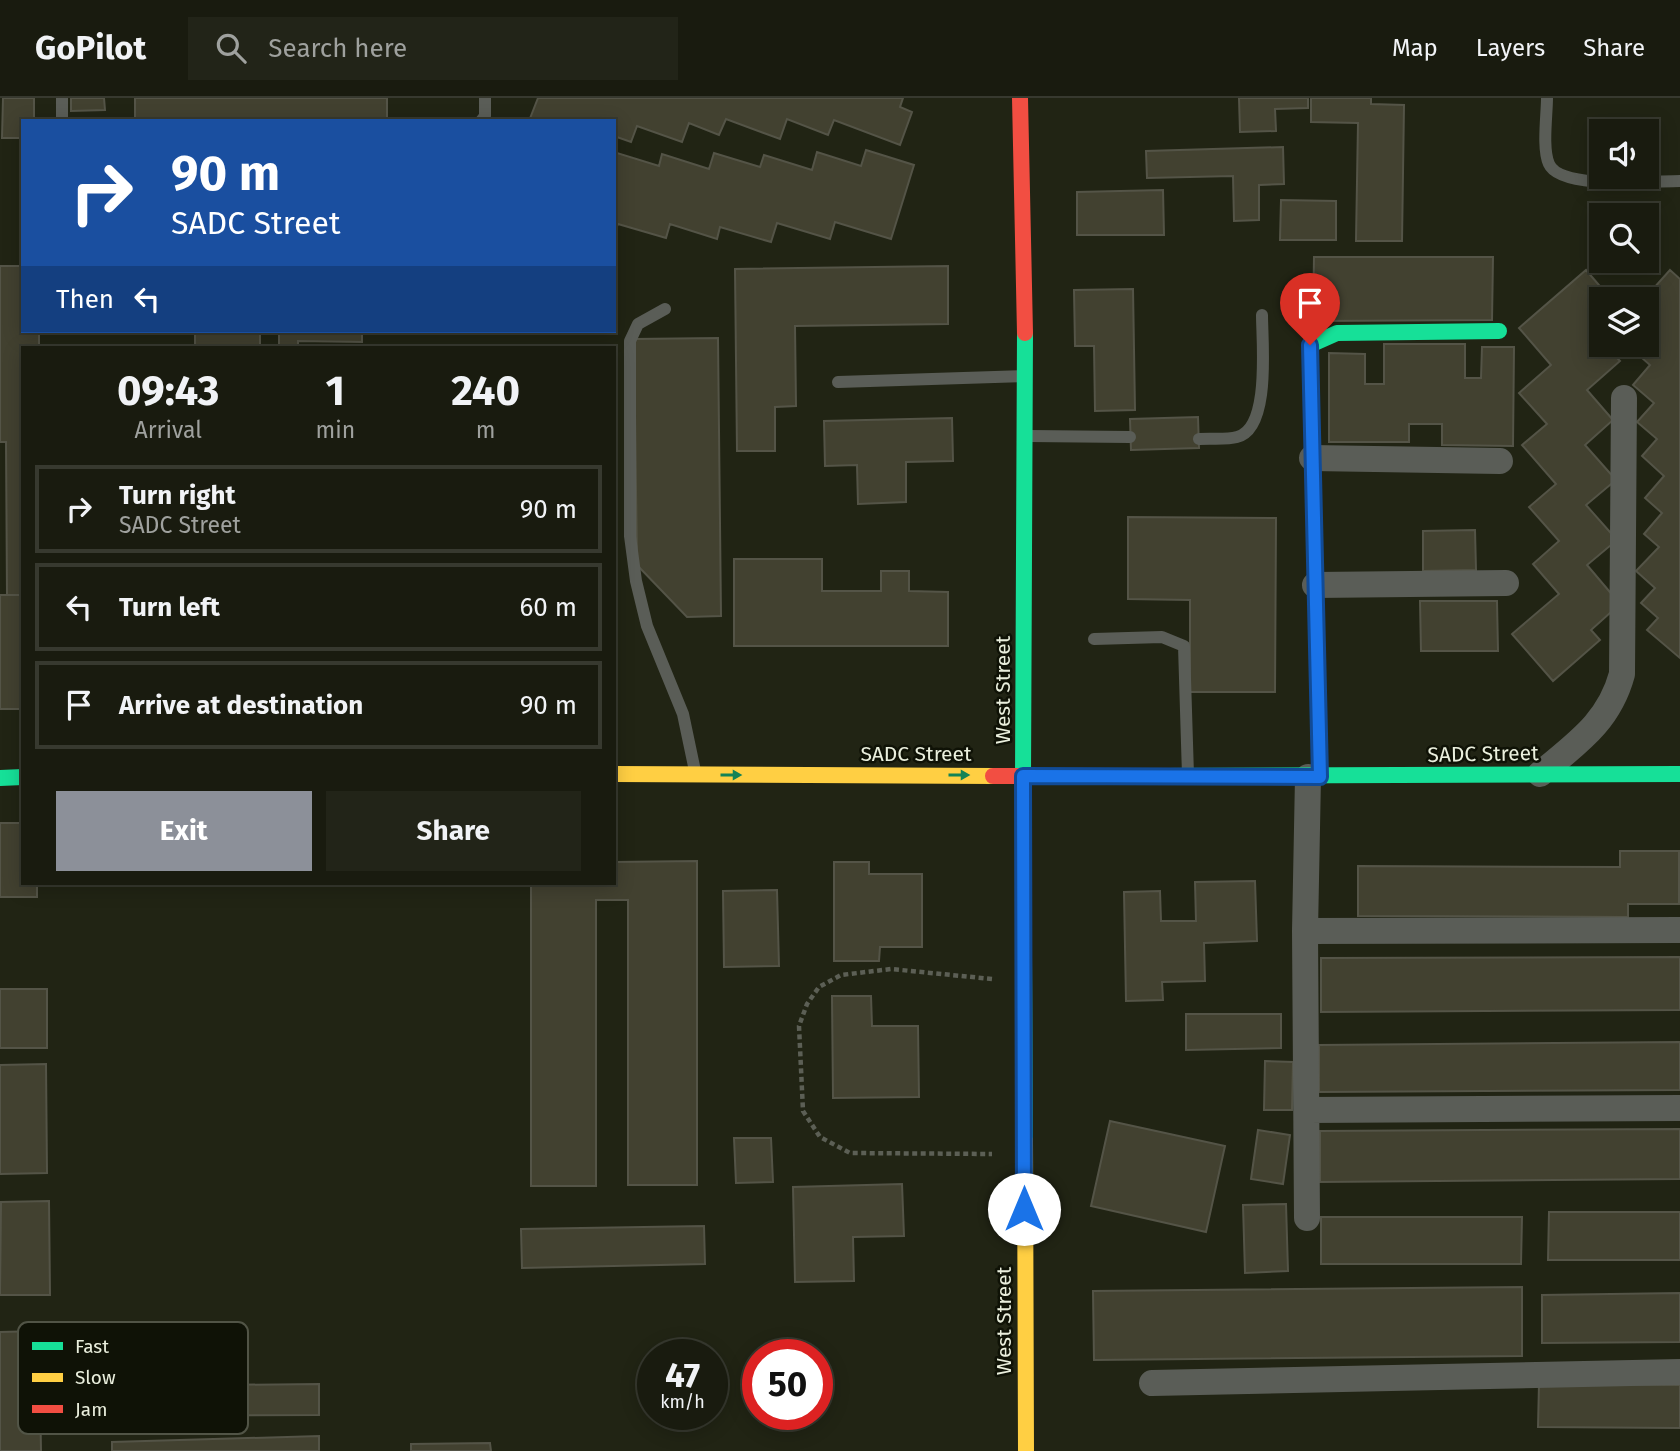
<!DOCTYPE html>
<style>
body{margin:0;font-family:"Fira Sans",sans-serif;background:#222418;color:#f1f3f6;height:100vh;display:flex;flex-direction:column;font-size:26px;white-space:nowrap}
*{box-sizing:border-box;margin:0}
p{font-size:23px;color:#9fa19e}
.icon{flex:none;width:38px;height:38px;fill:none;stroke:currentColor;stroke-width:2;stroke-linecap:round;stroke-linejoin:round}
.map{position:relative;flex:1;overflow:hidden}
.sheet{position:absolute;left:21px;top:248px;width:595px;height:539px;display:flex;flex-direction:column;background:#191b0f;border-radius:0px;box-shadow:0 4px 18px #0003,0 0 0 2px #37392f}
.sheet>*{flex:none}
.guide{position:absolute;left:21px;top:21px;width:595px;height:214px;border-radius:0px;box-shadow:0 4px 18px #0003,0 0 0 2px #37392f;background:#1a4fa0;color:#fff;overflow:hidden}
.controls{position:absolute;left:1589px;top:21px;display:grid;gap:14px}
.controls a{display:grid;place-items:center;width:70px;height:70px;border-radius:0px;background:#191b0f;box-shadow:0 4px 18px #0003,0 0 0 2px #37392f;font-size:35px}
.speed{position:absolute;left:637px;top:1241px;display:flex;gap:14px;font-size:35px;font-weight:700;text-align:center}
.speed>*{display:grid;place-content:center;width:91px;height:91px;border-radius:50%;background:#191b0f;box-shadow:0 4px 18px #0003,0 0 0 2px #37392f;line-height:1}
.speed small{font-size:18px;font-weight:400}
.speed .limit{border:10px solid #d22;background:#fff;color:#111}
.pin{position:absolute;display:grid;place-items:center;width:60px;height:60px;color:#fff;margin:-72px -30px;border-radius:50% 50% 50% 0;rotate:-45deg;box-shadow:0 0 7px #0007}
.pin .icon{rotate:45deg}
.me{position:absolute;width:77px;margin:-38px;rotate:0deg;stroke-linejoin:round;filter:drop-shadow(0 0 5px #0008)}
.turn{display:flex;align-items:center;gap:24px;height:147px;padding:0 35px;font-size:32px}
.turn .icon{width:91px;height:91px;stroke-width:2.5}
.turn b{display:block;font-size:49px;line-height:60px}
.then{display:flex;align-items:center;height:66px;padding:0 35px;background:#0003;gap:14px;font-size:26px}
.eta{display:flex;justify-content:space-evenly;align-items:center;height:119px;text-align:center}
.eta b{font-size:42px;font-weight:700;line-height:49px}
.primary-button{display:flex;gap:14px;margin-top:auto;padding:14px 35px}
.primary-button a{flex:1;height:80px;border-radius:0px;background:#8c9099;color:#fff;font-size:28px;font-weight:700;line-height:80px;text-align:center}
.primary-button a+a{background:#222418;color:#f1f3f6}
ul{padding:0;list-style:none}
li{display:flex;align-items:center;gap:21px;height:88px;margin:0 14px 10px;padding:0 21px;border:4px solid #37392f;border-radius:0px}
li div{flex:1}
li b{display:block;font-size:26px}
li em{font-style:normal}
header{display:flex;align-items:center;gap:42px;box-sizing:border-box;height:98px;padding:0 35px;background:#191b0f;border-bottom:2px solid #37392f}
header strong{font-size:33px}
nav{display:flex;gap:38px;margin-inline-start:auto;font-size:24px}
.search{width:490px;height:63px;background:#222418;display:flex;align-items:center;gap:18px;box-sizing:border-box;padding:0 24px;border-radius:0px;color:#9fa19e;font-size:26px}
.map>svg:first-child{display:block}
.building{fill:#424130;stroke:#545447;stroke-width:2}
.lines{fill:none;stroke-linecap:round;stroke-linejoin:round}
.path{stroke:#5c5f55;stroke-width:4.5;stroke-dasharray:5 3.5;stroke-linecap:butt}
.lane{stroke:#5a5d57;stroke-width:12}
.street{stroke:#5a5d57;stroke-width:26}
.fast{stroke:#16e098;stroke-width:16}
.slow{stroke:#ffcf43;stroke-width:16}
.jam{stroke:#f24e42;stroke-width:16}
.oneway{fill:#138356}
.route-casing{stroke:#114b97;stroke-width:18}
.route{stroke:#1a73e8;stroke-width:12}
.labels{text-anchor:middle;stroke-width:5;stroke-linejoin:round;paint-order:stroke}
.street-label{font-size:21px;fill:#eaefdd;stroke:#0f1206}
.key{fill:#0f1206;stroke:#515446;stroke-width:2}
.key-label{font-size:19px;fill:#eaefdd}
</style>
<header>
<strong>GoPilot</strong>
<div class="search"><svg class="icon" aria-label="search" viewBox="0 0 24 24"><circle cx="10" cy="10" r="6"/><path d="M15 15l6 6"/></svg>Search here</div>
<nav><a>Map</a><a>Layers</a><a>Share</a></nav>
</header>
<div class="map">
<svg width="1680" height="1353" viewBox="0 0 1680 1353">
<rect width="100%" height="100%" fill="#212414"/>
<path class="building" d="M3,0H34V23H23V40H2Z
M71,0H104L105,12L71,13Z
M135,0H387V23H135Z
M538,0H903L900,9L912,14L900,47L834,22L828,37L787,21L780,41L726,21L719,37L689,25L682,44L637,28L631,44L614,38V23H529Z
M1239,0H1308V10L1275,11L1276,33L1240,34Z
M1311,0H1371V6L1404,7L1402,143H1356L1358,25L1311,24Z
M1283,49L1284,86L1259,87V122L1234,123L1233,78L1147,80L1146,53Z
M866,52L914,67L891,141L835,124L830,141L777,125L771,144L720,129L717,141L670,126L666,140L618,126L614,135V54L659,68L662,56L709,71L714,55L760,69L764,57L812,72L817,54L861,68Z
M1163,92L1164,137H1077V94Z
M1281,102L1336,103V142H1280Z
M1314,159H1493L1492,222L1313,223Z
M0,168H23V233H39V250H23V497H7L6,344H0Z
M948,168V226L795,228L796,308L775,309V353H737L735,171Z
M1586,172L1611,201H1601V224L1592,232L1601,242V247H1605L1620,263L1587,292L1613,322L1585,347L1616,382L1586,407L1617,442L1587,467L1620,506L1591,532L1600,542L1553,583L1512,536L1559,496L1533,466L1559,443L1529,409L1556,386L1522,347L1547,326L1519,295L1551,267L1519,230Z
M1670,172L1680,181V560L1647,532L1658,520L1641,505L1655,490L1636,473L1659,449L1644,436L1662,415L1645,400L1664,378L1642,358L1657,341L1637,324L1654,305L1633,287L1650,267L1634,253L1639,247H1647V238L1654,229L1647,223V201H1644Z
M1133,191L1135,312L1095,313L1094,248H1075L1074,192Z
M195,233H260V250H195Z
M279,233H362V244L298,243V250H279Z
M718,240L721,518L687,519L637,467L634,241Z
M1384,246H1465V280H1481L1482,249H1514L1513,348L1442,347V326H1409V344H1329V255L1365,256V286H1384Z
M1198,319L1199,350L1131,352L1130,321Z
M952,320L953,363L906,364V404L858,406L857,367L825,368L824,323Z
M614,398L617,626H614Z
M1128,419L1276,420L1275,594H1190V502L1128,501Z
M1475,432L1476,472L1423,473V433Z
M734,461H822V493H881V473H909V493L948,494V548H734Z
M0,497H23V611H0Z
M1420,503H1497L1498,553H1421Z
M0,725H23V786H37V799H0Z
M1620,753H1679V806H1628V819L1358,818V768L1620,769Z
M697,763V1087H628V802H596V1088H531V786H614V764Z
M834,764H869V776H922V849H880L879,863H834Z
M1255,783L1257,843L1204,845L1205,883L1162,884L1163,902L1126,903L1124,794L1160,793L1161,823H1196L1195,784Z
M777,792L779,868L724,869L723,793Z
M1680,859V912L1321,914V860Z
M0,891H47V950H0Z
M832,898H871L872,928H918L919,999L833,1000Z
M1186,916H1281V950L1186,952Z
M1680,944V992L1319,994V947Z
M1265,963L1293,964L1292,1012H1264Z
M46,966L47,1075L0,1076V967Z
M1110,1023L1225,1048L1206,1134L1091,1108Z
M1680,1031V1081L1320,1084V1033Z
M1258,1032L1290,1037L1283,1086L1251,1081Z
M734,1040H771L773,1084L736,1085Z
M902,1086L904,1138L853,1139L854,1183L795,1184L793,1089Z
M49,1103L50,1197H0L1,1104Z
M1286,1106L1288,1173L1245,1175L1243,1107Z
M1549,1114H1680V1162H1548Z
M1321,1119H1522L1521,1166H1321Z
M704,1128L705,1166L522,1170L521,1131Z
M1522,1189V1258L1094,1262L1093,1193Z
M1680,1195V1244L1542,1245V1197Z
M39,1233L41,1353H0V1234Z
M319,1286V1317L112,1318V1288Z
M1539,1286L1680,1287V1330L1538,1329Z
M319,1338V1353H112V1344Z
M490,1345L491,1353H411V1346Z"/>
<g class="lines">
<path class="path" d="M992,881L891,871L841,877L819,889L807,906L799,928L803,1013L820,1039L850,1055L992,1056"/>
<path class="lane" d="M1547,0C1547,17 1542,51 1549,66C1560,92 1653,83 1680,83
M62,23V0
M481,23L485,18V0
M665,211L638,226L630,243V438L636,483L647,528L683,616L695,673
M838,284L1022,278
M1029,338L1130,339
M1199,341C1211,340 1226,342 1237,339C1271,331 1262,244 1262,217
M1094,541L1162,539L1184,548L1188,677"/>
<path class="street" d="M1312,360L1500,363
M1315,487L1506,485
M1540,676C1577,645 1609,624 1622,576L1624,300
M1305,833L1680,832
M1308,1012L1680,1010
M1307,1120L1305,833L1308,679
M1152,1285L1680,1274"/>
<path class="fast" d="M1165,678L1680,676
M1320,679L1310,247L1337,235L1499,233
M0,680L23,679
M1025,1043L1023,678L1025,235"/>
<path class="slow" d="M614,676L993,678
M1025,1043L1026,1353"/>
<path class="jam" d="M1020,0L1025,235
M993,678H1165"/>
</g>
<defs><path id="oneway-solid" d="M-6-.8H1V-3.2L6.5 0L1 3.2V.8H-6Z" transform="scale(1.75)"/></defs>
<g class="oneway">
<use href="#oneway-solid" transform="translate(731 677)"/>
<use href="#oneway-solid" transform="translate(959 677)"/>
</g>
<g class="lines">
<defs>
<path id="route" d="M1024,1111L1023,678L1320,679L1310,247"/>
</defs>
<use href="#route" class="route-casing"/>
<use href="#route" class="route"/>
</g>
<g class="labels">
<g class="street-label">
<text transform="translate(1003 592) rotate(-90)" y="7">West Street</text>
<text x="916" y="663">SADC Street</text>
<text transform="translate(1483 656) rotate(-1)" y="7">SADC Street</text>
<text transform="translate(1004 1223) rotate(-90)" y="7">West Street</text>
</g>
</g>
<rect x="18" y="1224" width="230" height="112" rx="10" class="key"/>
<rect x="32" y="1244" width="31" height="8" fill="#16e098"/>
<rect x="32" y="1275" width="31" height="9" fill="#ffcf43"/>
<rect x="32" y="1307" width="31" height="8" fill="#f24e42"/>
<g class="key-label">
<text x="75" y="1255">Fast</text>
<text x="75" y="1286">Slow</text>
<text x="75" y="1318">Jam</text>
</g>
</svg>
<div class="controls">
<a><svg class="icon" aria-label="sound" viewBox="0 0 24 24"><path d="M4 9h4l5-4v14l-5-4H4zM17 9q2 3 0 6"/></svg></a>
<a><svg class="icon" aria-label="search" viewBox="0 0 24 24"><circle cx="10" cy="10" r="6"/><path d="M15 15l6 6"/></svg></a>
<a><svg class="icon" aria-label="layers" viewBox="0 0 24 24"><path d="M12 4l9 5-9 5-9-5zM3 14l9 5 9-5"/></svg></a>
</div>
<div class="speed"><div>47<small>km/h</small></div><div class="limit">50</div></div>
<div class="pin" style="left:1310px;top:247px;background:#d93025"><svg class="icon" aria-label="arrive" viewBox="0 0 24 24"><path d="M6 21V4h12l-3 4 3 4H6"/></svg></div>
<svg class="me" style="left:1024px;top:1111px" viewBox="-20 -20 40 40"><circle r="19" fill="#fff"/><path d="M0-13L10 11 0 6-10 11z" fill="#1a73e8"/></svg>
<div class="guide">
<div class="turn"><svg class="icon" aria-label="right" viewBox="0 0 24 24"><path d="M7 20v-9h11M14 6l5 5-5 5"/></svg><div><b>90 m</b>SADC Street</div></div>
<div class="then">Then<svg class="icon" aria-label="left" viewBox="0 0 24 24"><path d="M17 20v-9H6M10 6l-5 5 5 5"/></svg></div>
</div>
<section class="sheet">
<div class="eta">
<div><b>09:43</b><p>Arrival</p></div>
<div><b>1</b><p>min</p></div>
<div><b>240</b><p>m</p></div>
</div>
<ul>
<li><svg class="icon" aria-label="right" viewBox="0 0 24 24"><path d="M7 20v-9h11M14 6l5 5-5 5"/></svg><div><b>Turn right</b><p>SADC Street</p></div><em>90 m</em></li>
<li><svg class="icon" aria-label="left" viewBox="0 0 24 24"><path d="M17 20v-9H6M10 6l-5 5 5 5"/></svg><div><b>Turn left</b></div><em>60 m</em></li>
<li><svg class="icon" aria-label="arrive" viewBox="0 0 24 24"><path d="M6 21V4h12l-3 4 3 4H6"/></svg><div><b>Arrive at destination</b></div><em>90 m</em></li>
</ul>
<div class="primary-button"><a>Exit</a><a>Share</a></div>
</section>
</div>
